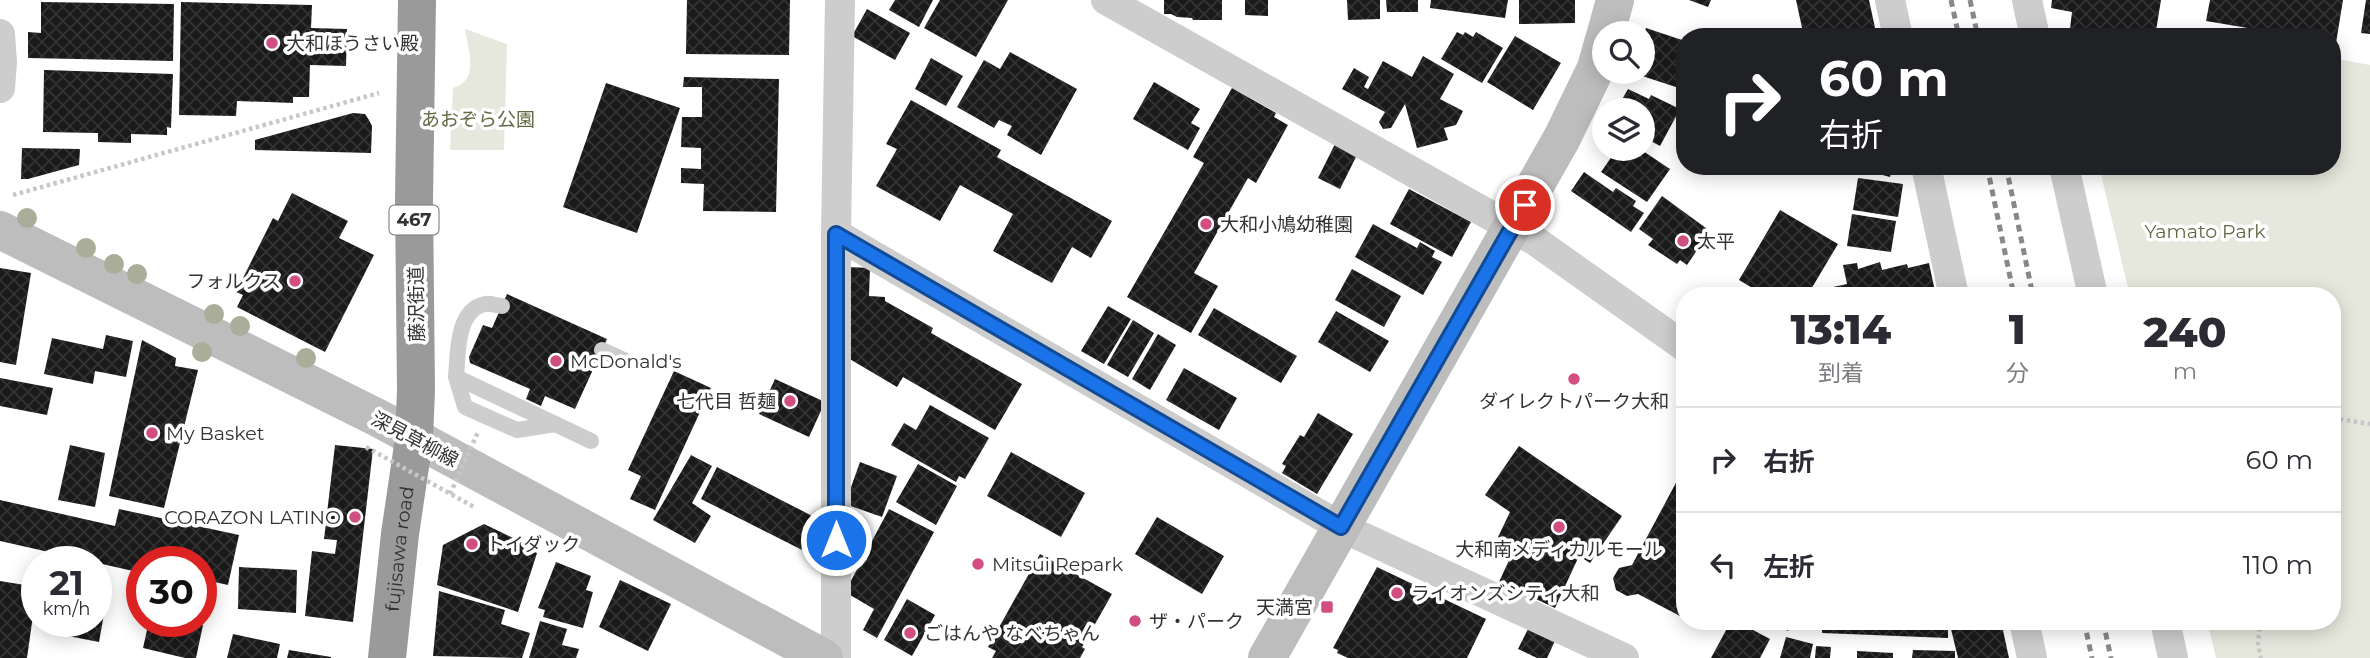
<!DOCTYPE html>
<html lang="ja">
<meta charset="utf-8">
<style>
body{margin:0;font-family:Montserrat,"Noto Sans JP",sans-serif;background:#f7f7f7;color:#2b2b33;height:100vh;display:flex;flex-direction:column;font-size:26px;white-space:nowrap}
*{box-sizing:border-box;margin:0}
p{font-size:23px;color:#7c7c81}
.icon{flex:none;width:38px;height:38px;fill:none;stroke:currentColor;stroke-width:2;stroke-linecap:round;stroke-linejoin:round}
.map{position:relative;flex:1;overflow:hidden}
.drawer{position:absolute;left:1676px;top:287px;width:665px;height:343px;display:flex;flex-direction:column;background:#fff;border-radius:28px;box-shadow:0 4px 18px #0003}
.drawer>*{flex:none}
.guide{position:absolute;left:1676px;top:28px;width:665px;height:147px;border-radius:28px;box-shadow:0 4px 18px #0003;background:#202124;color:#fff;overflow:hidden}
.buttons{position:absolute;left:1592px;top:21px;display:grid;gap:14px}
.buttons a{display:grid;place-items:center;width:63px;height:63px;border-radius:50%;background:#fff;box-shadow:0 4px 18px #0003;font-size:35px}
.speed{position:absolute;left:21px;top:546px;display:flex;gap:14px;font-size:35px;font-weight:700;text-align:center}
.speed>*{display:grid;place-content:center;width:91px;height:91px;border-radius:50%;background:#fff;box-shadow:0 4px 18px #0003;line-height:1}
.speed small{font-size:18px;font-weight:400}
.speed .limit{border:10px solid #d22;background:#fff;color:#111}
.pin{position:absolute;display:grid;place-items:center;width:60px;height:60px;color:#fff;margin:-30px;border:4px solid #fff;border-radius:50%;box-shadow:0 2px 7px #0007}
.me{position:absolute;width:77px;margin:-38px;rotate:0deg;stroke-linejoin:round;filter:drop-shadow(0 0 5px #0008)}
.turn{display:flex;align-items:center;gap:24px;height:147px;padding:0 28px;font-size:32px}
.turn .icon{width:91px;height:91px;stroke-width:2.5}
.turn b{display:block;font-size:49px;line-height:60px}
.eta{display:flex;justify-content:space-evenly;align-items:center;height:119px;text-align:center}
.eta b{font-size:42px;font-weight:800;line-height:49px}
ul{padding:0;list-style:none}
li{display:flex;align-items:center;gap:21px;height:105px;padding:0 28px;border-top:2px solid #e1e1e2}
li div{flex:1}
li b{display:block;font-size:26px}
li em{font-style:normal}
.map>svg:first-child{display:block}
.green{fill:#e6e8dd}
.building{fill:url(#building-cross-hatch)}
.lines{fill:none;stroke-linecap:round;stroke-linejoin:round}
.path{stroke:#c7c7c7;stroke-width:4.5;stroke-dasharray:3.5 3.5;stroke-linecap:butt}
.lane{stroke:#cdcdcd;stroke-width:16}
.street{stroke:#cdcdcd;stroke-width:30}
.secondary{stroke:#bdbdbd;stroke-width:38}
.highway{stroke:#9a9a9a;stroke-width:38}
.rail{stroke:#888;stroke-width:5;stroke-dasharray:7 5;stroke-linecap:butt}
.path-bridge{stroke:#c7c7c7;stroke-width:4.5;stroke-dasharray:3.5 3.5;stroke-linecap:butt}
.tree{fill:#a9ad99}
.route-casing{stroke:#114b97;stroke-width:18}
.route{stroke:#1a73e8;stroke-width:12}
.poi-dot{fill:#d14e80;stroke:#fff;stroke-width:2.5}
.labels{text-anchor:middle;stroke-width:7;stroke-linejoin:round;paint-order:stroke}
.shield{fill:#fff;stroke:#707070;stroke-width:2}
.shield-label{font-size:18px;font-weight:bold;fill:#333}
.poi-label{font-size:19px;fill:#333;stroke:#fff;text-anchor:start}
.park-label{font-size:19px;fill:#626a45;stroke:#fff}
.street-label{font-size:19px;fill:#333;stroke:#fff}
</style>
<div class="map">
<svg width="2370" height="658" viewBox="0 0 2370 658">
<defs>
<pattern id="building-cross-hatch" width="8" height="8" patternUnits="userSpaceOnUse" patternTransform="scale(1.75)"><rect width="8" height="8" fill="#1a1a1a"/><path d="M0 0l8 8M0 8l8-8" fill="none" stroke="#333"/></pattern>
</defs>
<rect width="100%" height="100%" fill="#fff"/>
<path class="green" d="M465,29L507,44L504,150H450L453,88C480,80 468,50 465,29Z
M2333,58L2370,65V658H2216L2207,621H2333V296H2130L2099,166H2333Z"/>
<path class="building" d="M687,0H790L789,55L686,54Z
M895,0H933L919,27L889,10Z
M940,0H1008L976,57L924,28Z
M1164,0H1222V20H1193L1192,18L1177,17L1171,14H1164Z
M1245,0H1268V16L1245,15Z
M1347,0H1380V19L1348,20Z
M1386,0H1418V12H1387Z
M1431,0H1508L1505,18L1430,8Z
M1519,0H1575V23L1519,24Z
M1689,0H1711L1708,7Z
M1796,0H1869L1877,37H1804Z
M2052,0H2161L2155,37H2069L2072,12L2051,8Z
M2210,0H2343L2336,43L2333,42V37H2301L2206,21Z
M2366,0H2370V34L2361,33Z
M41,2L174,4L173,61L28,58V32L41,33Z
M181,2L312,5L311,28L347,29L346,66L310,65L309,97H293V103L237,101L236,116L179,115Z
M867,9L910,33L895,60L852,36Z
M1646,28L1685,41V90L1630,72H1643V36Z
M1457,32L1463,35L1465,32L1473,37L1476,32L1503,48L1482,83L1441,59Z
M1515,36L1561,63L1533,110L1487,82Z
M1010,52L1077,89L1041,155L1007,135L1012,126L999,120L994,128L957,107L984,60L1000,69Z
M1423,56L1454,74L1440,99L1463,111L1456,125L1444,128L1448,140L1417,148L1405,104L1391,128L1383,129L1379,122L1385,112L1342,89L1354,68L1369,77L1364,87L1368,89L1383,61L1412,77Z
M931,58L963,76L946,106L915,89Z
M44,70L173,74L171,128L167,127V135L131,134V143L98,142V133L43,132Z
M684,77L779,79L776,212L703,211L704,184L681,183V168L701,169V148L681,147L682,117H702V87H683Z
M1154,82L1200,109L1191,123L1200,128L1188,150L1133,119Z
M606,83L680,108L637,233L563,207Z
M1232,88L1276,113L1274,117L1288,125L1256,183L1248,178L1194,273L1218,286L1191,333L1127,297L1204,163L1193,157Z
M1628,89L1649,99L1651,95L1680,109L1660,146L1643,137V110H1616Z
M911,100L1001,150L997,157L1112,221L1091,258L1072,247L1052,283L993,251L1013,214L960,185L940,221L876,186L897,149L886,144Z
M353,113L365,114L369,120L372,126L371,153L255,150V140Z
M1335,144L1357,155L1340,189L1318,178Z
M22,148L80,149L79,165L28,179H21Z
M1617,149H1640L1670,169L1647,202L1601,172Z
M1849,166H1892L1890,177Z
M1584,172L1613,192L1616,188L1636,201L1633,206L1644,213L1631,232L1571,191Z
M1858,178L1903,184L1898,217L1853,210Z
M1409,189L1471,222L1452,257L1390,224Z
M292,193L348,221L339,238L374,255L325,352L237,307L243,295L236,292L273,218L278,221Z
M1662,196L1710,231L1687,265L1680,260L1677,264L1648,245L1653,239L1639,229Z
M1780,210L1838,244L1807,296H1766L1739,280Z
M1852,214L1896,221L1891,252L1847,246Z
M1373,224L1417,248L1420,242L1435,251L1432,257L1442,262L1423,295L1355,257Z
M1880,262L1882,270L1907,264L1908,268L1929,263L1936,296H1835L1833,287L1847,284L1843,265L1857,263L1858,269Z
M848,267L870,268L869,296L885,297V301L933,328L931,333L1022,384L995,430L903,377L897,387L848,358Z
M0,268L31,273L16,365L0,362Z
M1352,269L1401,296L1384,327L1335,300Z
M507,294L607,339L575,409L545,396L541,406L526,399L530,389L470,363L469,357L483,325L492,328Z
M1108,306L1131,319L1104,364L1081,351Z
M1214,308L1297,356L1281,383L1198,335Z
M1336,311L1389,341L1370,372L1318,342Z
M1133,320L1154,333L1128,377L1107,365Z
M1158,334L1176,345L1150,390L1132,379Z
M106,335L133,341L126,377L95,371L93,384L44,374L52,338L103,349Z
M142,340L176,358L175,366L198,370L164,508L109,496Z
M1184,368L1237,398L1219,430L1166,400Z
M674,371L711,388L655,510L630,499L641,476L628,470Z
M0,378L53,388L47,415L0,406Z
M775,379L825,402L809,437L759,414Z
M930,405L989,438L965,479L959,476L956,482L891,445L904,423L916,430Z
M1318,413L1353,434L1317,494L1282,473L1286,466L1282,464L1300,435L1304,437Z
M70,445L105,453L95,507L58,500Z
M335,445L373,449L353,622L305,616L312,551L335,554L337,540L324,539Z
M1519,446L1622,516L1590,563L1579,556L1555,608L1499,582L1516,545L1498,537L1510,512L1485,495Z
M1011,452L1085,493L1061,537L987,496Z
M691,455L712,466L692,503L711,516L695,543L653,520Z
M860,462L897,476L882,517L845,504Z
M918,464L957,486L936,525L896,502Z
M717,467L822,521L818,542L812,555L701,499Z
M1678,479L1685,483V607L1680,616L1638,594L1627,596L1616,590L1613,578L1619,568L1632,565Z
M0,500L115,526L119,509L239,535L228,585L201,579V562H142V573L0,541Z
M889,509L934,532L877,638L863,630L874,609L845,592Z
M1157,517L1224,556L1202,594L1135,554Z
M484,524L538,550L518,612L437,585L443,545Z
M1040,554L1112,594L1082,647L1085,649L1080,658H992L996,651L988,647Z
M556,562L591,576L586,590L593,592L583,628L543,617L545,610L538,608Z
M239,567L297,570L296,613L238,609Z
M1377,567L1486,619L1467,658H1348L1337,653L1338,650L1333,648Z
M620,580L671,604L648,651L599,627Z
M0,581L37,587L27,658H0Z
M439,591L505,610L501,624L530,633L522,658L433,656Z
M907,599L935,615L912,656L884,640Z
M96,601L106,603L99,642L47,632L49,621H96Z
M149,621H187L203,625L196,658H185L143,648Z
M540,621L567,629L562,645L579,649L576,658H529Z
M1731,621H1736L1770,639L1760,658H1711Z
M1770,621H1792L1788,631Z
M1810,621H1948V638L1822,633V630L1810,629Z
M1959,621H2001L2009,658H1958L1951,629L1960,627Z
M1528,629L1555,641L1547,658H1537L1518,649Z
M233,634L280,644L277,658H227Z
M1786,637L1813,644L1810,658H1780Z
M1816,646L1831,647L1830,658H1815Z
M289,650L331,657V658H287Z
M1913,650L1955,651V658H1912Z
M1857,651L1893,653V658H1857Z"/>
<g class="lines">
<path class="path" d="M13,195L379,93
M2333,418L2370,424
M2260,621L2258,644L2261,658"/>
<path class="lane" d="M502,306C498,306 490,303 485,304C456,310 458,354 456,377L591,441
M602,350L626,361
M456,377L465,407L517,430L556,424"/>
<path class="street" d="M1106,0L1534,240L1685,347
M1890,0L1898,37
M2027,0L2035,37
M0,34L2,62L0,88
M1926,166L1954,296
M2064,166L2093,296
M836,234L1341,527L1624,658
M2024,621L2032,658
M2165,621L2173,658
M836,658V234L840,0"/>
<path class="secondary" d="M1606,33L1615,0
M0,230L378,418L824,658
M1267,658L1562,138L1596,68L1605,36"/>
<path class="highway" id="s1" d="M387,658L400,534L414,439L416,390L414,200L417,0"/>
<path class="rail" d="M1951,0L1959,37
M1970,0L1978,37
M1987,166L2014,296
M2006,166L2033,296
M2084,621L2092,658
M2103,621L2111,658"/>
<path class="path-bridge" d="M366,447L476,508
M450,494L478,432"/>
</g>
<g class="tree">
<circle cx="27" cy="218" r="10"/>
<circle cx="86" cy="248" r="10"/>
<circle cx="114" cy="264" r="10"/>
<circle cx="137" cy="274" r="10"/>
<circle cx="214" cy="314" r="10"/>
<circle cx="240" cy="326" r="10"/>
<circle cx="202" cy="352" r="10"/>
<circle cx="306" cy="358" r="10"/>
</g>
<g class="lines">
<defs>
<path id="route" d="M836,540V234L1341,527L1525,205"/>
</defs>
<use href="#route" class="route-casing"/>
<use href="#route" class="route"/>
</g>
<g class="poi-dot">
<circle cx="272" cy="43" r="7"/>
<circle cx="1206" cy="224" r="7"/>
<circle cx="1683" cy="241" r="7"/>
<circle cx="295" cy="281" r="7"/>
<circle cx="556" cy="361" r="7"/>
<circle cx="1574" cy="379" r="7"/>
<circle cx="790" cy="401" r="7"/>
<circle cx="152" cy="433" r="7"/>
<circle cx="355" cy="517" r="7"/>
<circle cx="1559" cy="527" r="7"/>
<circle cx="472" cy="544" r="7"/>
<circle cx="978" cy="564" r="7"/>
<circle cx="1397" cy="593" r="7"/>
<rect x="1320" y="600" width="14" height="14" rx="3.5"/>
<circle cx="1135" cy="621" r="7"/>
<circle cx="910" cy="633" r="7"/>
</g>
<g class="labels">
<rect class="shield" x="389.5" y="205.5" width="49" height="29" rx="5"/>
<g class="shield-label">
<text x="414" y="226">467</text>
</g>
<g class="poi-label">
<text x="286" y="50">大和ほうさい殿</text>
<text x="1220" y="231">大和小鳩幼稚園</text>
<text x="1697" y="248">太平</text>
<text x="281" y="288" text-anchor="end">フォルクス</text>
<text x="570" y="368">McDonald's</text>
<text x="776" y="408" text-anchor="end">七代目 哲麺</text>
<text x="1574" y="408" text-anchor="middle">ダイレクトパーク大和</text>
<text x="166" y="440">My Basket</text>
<text x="341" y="524" text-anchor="end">CORAZON LATINO</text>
<text x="486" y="551">トイダック</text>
<text x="1559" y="556" text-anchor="middle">大和南メディカルモール</text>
<text x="992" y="571">Mitsui Repark</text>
<text x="1411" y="600">ライオンズシティ大和</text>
<text x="1313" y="614" text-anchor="end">天満宮</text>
<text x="1149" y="628">ザ・パーク</text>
<text x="924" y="640">ごはんや なべちゃん</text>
</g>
<g class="park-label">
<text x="478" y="126">あおぞら公園</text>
<text x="2205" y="238">Yamato Park</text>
</g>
<g class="street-label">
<text transform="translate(416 304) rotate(-91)" y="7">藤沢街道</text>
<text transform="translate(415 439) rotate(28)" y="7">深見草柳線</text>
<text dy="7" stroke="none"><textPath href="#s1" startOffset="110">fujisawa road</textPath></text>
</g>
</g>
</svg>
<div class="buttons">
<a><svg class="icon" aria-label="search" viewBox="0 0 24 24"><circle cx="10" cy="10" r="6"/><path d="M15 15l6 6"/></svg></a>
<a><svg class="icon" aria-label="layers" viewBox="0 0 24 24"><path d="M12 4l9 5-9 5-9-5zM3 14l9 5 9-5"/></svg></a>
</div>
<div class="speed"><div>21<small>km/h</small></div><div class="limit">30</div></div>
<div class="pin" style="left:1525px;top:205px;background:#d93025"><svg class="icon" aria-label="arrive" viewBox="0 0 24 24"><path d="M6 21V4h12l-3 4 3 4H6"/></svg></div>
<svg class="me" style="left:836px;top:540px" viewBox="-20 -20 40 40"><circle r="17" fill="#1a73e8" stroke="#fff" stroke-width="3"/><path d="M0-11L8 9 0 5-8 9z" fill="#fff"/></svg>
<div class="guide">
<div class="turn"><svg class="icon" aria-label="right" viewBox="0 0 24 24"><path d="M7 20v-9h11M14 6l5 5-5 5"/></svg><div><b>60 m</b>右折</div></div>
</div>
<section class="drawer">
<div class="eta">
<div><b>13:14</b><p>到着</p></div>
<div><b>1</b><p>分</p></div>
<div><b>240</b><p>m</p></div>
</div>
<ul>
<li><svg class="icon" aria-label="right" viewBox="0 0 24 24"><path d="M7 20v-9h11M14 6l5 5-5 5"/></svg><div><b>右折</b></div><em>60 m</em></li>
<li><svg class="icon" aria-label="left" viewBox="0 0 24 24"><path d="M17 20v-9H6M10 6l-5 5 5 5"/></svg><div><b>左折</b></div><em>110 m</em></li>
</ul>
</section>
</div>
